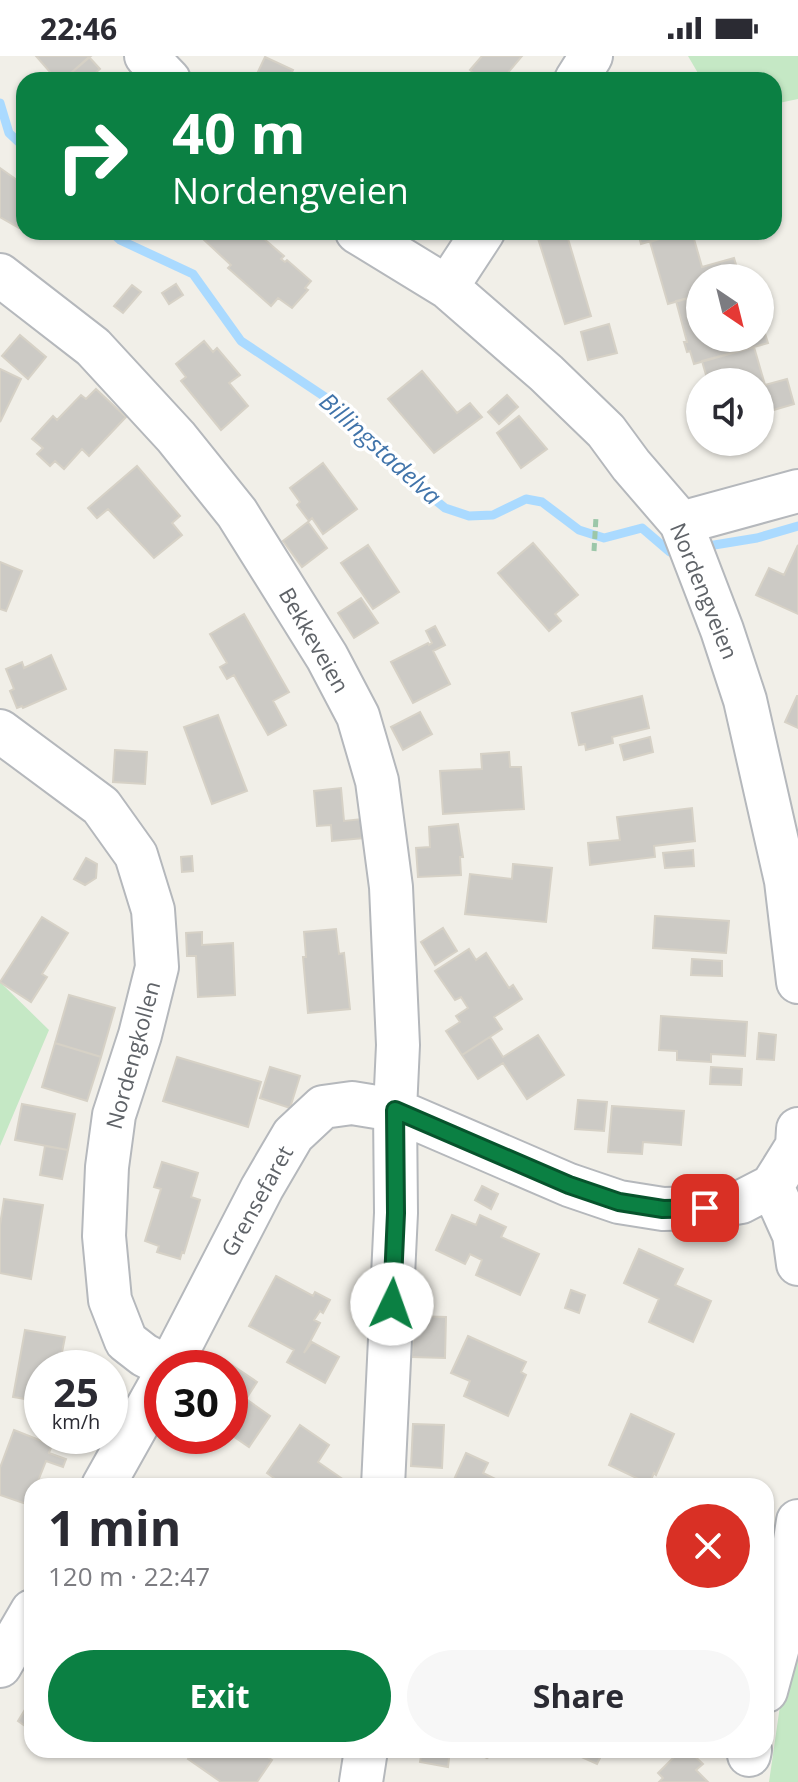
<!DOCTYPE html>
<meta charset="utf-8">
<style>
body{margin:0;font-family:"Open Sans",sans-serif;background:#f7f7f7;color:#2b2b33;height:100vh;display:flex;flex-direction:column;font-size:30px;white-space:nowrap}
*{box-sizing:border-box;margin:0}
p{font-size:26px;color:#7c7c81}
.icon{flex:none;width:44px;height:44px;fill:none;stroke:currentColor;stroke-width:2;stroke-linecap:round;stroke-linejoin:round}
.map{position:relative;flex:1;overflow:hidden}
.side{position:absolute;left:24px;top:1422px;width:750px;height:280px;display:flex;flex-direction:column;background:#fff;border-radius:24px;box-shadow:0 2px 6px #0004}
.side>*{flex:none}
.banner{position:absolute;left:16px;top:16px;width:766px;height:168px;border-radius:24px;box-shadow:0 2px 6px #0004;background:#0b8043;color:#fff;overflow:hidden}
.needle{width:52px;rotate:145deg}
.buttons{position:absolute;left:686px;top:208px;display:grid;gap:16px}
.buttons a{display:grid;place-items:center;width:88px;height:88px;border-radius:50%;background:#fff;box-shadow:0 2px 6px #0004;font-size:40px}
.speed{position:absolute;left:24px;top:1294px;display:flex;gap:16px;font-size:40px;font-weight:700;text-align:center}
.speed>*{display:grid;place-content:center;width:104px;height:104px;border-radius:50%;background:#fff;box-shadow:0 2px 6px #0004;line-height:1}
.speed small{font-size:20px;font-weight:400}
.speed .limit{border:12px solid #d22;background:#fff;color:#111}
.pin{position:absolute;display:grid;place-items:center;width:68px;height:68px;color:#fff;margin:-34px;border-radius:16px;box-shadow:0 4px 12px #0006}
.me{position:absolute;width:88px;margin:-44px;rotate:3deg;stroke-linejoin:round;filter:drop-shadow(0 0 6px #0008)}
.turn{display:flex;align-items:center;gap:28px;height:168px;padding:0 24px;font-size:36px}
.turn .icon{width:104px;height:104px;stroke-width:2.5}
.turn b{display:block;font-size:56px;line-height:68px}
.round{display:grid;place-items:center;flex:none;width:84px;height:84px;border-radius:42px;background:#f7f7f7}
.overview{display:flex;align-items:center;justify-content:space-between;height:136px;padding:0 24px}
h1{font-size:48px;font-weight:700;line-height:60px}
.cta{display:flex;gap:16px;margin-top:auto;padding:16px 24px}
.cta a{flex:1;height:92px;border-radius:48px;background:#0b8043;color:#fff;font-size:32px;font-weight:700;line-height:92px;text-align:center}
.cta a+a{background:#f7f7f7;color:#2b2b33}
.status{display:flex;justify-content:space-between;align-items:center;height:56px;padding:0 40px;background:#fff;direction:ltr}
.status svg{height:22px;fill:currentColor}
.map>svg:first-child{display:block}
.green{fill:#c5e8c5}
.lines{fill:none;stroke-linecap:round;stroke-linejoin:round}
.stream{stroke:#aadaff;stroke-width:9}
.building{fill:#cccac5;stroke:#d6d1c6;stroke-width:2}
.minor-casing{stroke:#b5b8bc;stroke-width:46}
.path{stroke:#9cc7a9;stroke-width:5;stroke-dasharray:8 4;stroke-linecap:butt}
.minor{stroke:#fff;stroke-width:42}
.route-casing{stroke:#07532c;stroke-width:20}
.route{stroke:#0b8043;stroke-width:14}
.labels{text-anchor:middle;stroke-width:7;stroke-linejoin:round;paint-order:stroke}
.street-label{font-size:22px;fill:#5f6368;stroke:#fff}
.water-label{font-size:24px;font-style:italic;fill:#4174aa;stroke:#fff}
</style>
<div class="status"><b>22:46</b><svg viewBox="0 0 49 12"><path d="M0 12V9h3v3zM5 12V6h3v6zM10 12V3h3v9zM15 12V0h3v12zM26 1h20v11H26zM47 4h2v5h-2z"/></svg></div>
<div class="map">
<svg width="798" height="1726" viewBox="0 0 798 1726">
<rect width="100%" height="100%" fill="#f1efe8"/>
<path class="green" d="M688,0H798V43L774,48V24H702Z
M0,926L49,974L0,1090Z
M798,1525V1726H769Z"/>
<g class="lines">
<path class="stream" d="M0,47L9,77L24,91
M111,176L120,184L193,218L241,285L334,347L423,434L445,452L469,460L493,459L526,443L542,446L579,474L604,482L642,472L670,496L680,495
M702,491L757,482L798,470"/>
</g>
<path class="building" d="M36,0H91L63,24H57Z
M482,0H522L502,24H482L470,14Z
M89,1L100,13L87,24H63Z
M265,1L293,14L288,24H266L256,20Z
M0,112L24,129V166L19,172L0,161Z
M209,176H263L266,179L263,182L284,200L281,203L285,206L287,204L311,225L305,232L308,234L292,252L278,242L271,250L228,212L231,209L203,183Z
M536,176H566L591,260L565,268Z
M638,176H682L641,188Z
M682,176H692L702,211L734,202L740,222H700V239L668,248L650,186Z
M176,228L183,239L169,248L162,237Z
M132,229L141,236L123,257L114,250Z
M700,239V282H760V262L768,287L694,308L690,295L687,296L684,286H687L676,245Z
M609,268L617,297L588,304L581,276Z
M20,279L46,301L28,323L2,300Z
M204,285L213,296L217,292L240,319L229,327L248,350L221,374L181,325L186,321L176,308Z
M754,291L765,329L787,323L794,348L760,358V326H708L702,305Z
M0,313L21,323L0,366Z
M422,315L457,357L470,347L482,361L434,397L388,343Z
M96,333L126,361L89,400L82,393L64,413L55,405L50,410L37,398L43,392L32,383L53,360L57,364L81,339L86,343Z
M507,339L518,351L499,368L488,356Z
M519,360L547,393L521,412L497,377Z
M323,407L357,453L323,478L312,462L309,465L297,449L300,446L290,432Z
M137,410L180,460L172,467L182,479L154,502L108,453L97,462L88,452Z
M308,466L327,492L302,511L283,485Z
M533,487L578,539L555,558L561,565L549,575L498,517Z
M368,489L399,536L373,553L341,507Z
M798,489V558L756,539L769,512L784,519Z
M0,506L22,515L6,555L0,553Z
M361,542L378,567L354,582L338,557Z
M244,558L289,636L273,645L286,669L268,679L234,619L227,623L220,611L227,607L210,578Z
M435,570L445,589L433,595L450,628L413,647L391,606L428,587L429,589L432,587L426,575Z
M51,599L66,633L23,652L22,650L17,652L10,635L14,633L6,613L22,606L24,612Z
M642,640L649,672L612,681L613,687L586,694L585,688L579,689L572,657Z
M797,640H798V672L785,666Z
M420,656L432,678L403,694L391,671Z
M218,659L247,735L212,748L184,671Z
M650,681L653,696L624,704L620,689Z
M115,694L147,696L145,728L113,726Z
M509,696L510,711H521L524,753L443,758L440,715L482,713L481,698Z
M341,732L344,765L362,763L364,782L332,785L331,769L317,770L314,735Z
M692,752L695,785L654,790L655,801L590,809L588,787L620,784L617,761Z
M458,768L463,801H460L461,819L418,821L416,792L430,791L429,771Z
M693,794L694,810L665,812L663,797Z
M192,800L193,815L182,816L181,801Z
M86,802L97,808L96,822L85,829L74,823Z
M513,808L552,812L546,866L465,858L470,818L512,823Z
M655,860L729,865L726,897L653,892Z
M42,861L68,877L42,918L47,921L31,946L0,926Z
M443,872L457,895L435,909L421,886Z
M336,873L339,898L344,897L350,953L308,957L303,901H306L304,876Z
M202,876V889L233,887L235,939L198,941L196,900H187L186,877Z
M469,893L476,904L486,897L509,932L513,929L522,943L494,961L502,973L462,999L446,975L460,966L456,960L468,952L461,941L455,944L435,915Z
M692,903L722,905V920L691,919Z
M69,939L115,952L101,1001L55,987Z
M661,960L747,966L745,1000L711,998V1006L677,1004V995L659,994Z
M759,977L776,979L774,1004L757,1003Z
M538,979L564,1019L527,1043L503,1007L478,1023L462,999L490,981L503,1001Z
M55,987L101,1001L87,1045L42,1031Z
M177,1001L261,1026L248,1071L163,1045Z
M270,1011L300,1020L290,1052L260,1042Z
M711,1011L742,1013L741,1029L710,1028Z
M578,1044L607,1046L604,1075L575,1073Z
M22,1048L75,1058L68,1094L15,1084Z
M612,1050L684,1055L681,1089L643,1086L642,1098L608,1096Z
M45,1090L68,1094L62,1123L40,1119Z
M162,1106L198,1117L191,1141L200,1144L184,1197L182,1196L180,1203L157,1196L159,1190L145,1185L161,1133L154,1131Z
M482,1130L498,1138L491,1153L475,1144Z
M4,1143L43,1149L31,1223L0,1217V1169Z
M452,1159L476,1169L480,1159L506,1171L501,1181L539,1198L520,1239L476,1219L482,1204L470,1198L465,1208L436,1194Z
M639,1193L683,1213L675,1229L711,1245L693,1286L649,1266L659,1243L624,1227Z
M276,1220L313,1240L315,1236L330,1244L323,1257L320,1255L314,1264L320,1267L304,1297L312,1286L339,1301L325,1327L287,1306L294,1294L249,1270Z
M571,1234L585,1239L579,1257L565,1252Z
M414,1260L446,1261L445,1302L412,1301Z
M25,1274L65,1281L59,1312H42V1346L13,1341Z
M468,1280L526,1306L521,1316L526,1319L508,1360L464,1340L470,1325L451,1317Z
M226,1305L257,1326L246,1343L270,1360L249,1391L230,1378V1312H221Z
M631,1358L674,1378L656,1419L654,1417L649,1428L609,1409Z
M413,1368L444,1369L442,1412L411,1410Z
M300,1369L329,1389L318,1406L344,1424L340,1430H285L267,1417Z
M14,1374L52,1389L49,1397L66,1403L63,1411L46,1405L36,1430H32L29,1449L0,1439V1412Z
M466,1397L488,1407L483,1417L510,1430H457L452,1428Z
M26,1652L32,1656V1675L18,1665Z
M194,1694H270L266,1700L272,1704L257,1726H221L188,1703Z
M422,1694H450L448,1711L420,1706Z
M470,1694H500L487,1702Z
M566,1694H604L597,1708Z
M681,1694H688L703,1708L696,1714L708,1726H659L663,1722L658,1717Z"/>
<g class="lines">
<defs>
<path id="minor" d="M146,0L169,24
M576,24L591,0
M357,176L447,231L546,317L606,375L631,409L681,467L722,574L745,644L786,825L798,926
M0,219L93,291L176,381L237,457L327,601L358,660L377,725L391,831L398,989L395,1054L396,1157L383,1430
M447,231L483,176
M681,467L798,435
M0,675L101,750L136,799L153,854L157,911L140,979L114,1059L107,1111L104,1180L110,1244L126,1285L144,1299L169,1312
M772,1130L794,1179L798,1208
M169,1312L262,1132L293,1079L323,1051L352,1047L395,1054L569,1129L619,1146L663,1153L705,1152L741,1146L772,1130L797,1090L798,1073
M103,1430L162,1325
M0,1610L32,1555
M766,1635L779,1587L798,1465
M749,1699L750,1694
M361,1726L366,1694"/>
</defs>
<use href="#minor" class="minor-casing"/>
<path class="path" d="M594,495L596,461"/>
<use href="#minor" class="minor"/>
</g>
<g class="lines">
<defs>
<path id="route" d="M392,1248L396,1157L395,1054L569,1129L619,1146L663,1153L705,1152"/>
</defs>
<use href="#route" class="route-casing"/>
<use href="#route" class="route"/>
</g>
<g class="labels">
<g class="street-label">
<text transform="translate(704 535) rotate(68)" y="8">Nordengveien</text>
<text transform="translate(314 584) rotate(60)" y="8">Bekkeveien</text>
<text transform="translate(133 999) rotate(-75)" y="8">Nordengkollen</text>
<text transform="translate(257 1145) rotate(-61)" y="8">Grensefaret</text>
</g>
<g class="water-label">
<text transform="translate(380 393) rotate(42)" y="8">Billingstadelva</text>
</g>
</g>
</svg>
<div class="buttons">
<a><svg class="needle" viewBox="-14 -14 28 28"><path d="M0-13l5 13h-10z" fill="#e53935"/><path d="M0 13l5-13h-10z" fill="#7c7c81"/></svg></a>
<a><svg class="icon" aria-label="sound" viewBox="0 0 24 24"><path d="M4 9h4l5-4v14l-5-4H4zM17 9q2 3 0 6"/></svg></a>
</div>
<div class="speed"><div>25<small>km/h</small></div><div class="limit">30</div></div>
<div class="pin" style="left:705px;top:1152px;background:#d93025"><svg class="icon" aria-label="arrive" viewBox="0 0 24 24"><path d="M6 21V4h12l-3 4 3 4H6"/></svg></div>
<svg class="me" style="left:392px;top:1248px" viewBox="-20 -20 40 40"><circle r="19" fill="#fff"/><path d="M0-13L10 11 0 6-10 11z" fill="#0b8043"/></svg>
<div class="banner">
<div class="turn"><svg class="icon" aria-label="right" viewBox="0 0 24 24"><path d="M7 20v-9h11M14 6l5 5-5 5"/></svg><div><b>40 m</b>Nordengveien</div></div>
</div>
<section class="side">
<div class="overview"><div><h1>1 min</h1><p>120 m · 22:47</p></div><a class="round" style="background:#d93025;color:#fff"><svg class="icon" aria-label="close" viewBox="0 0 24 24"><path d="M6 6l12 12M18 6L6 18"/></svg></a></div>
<div class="cta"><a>Exit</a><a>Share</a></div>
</section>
</div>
